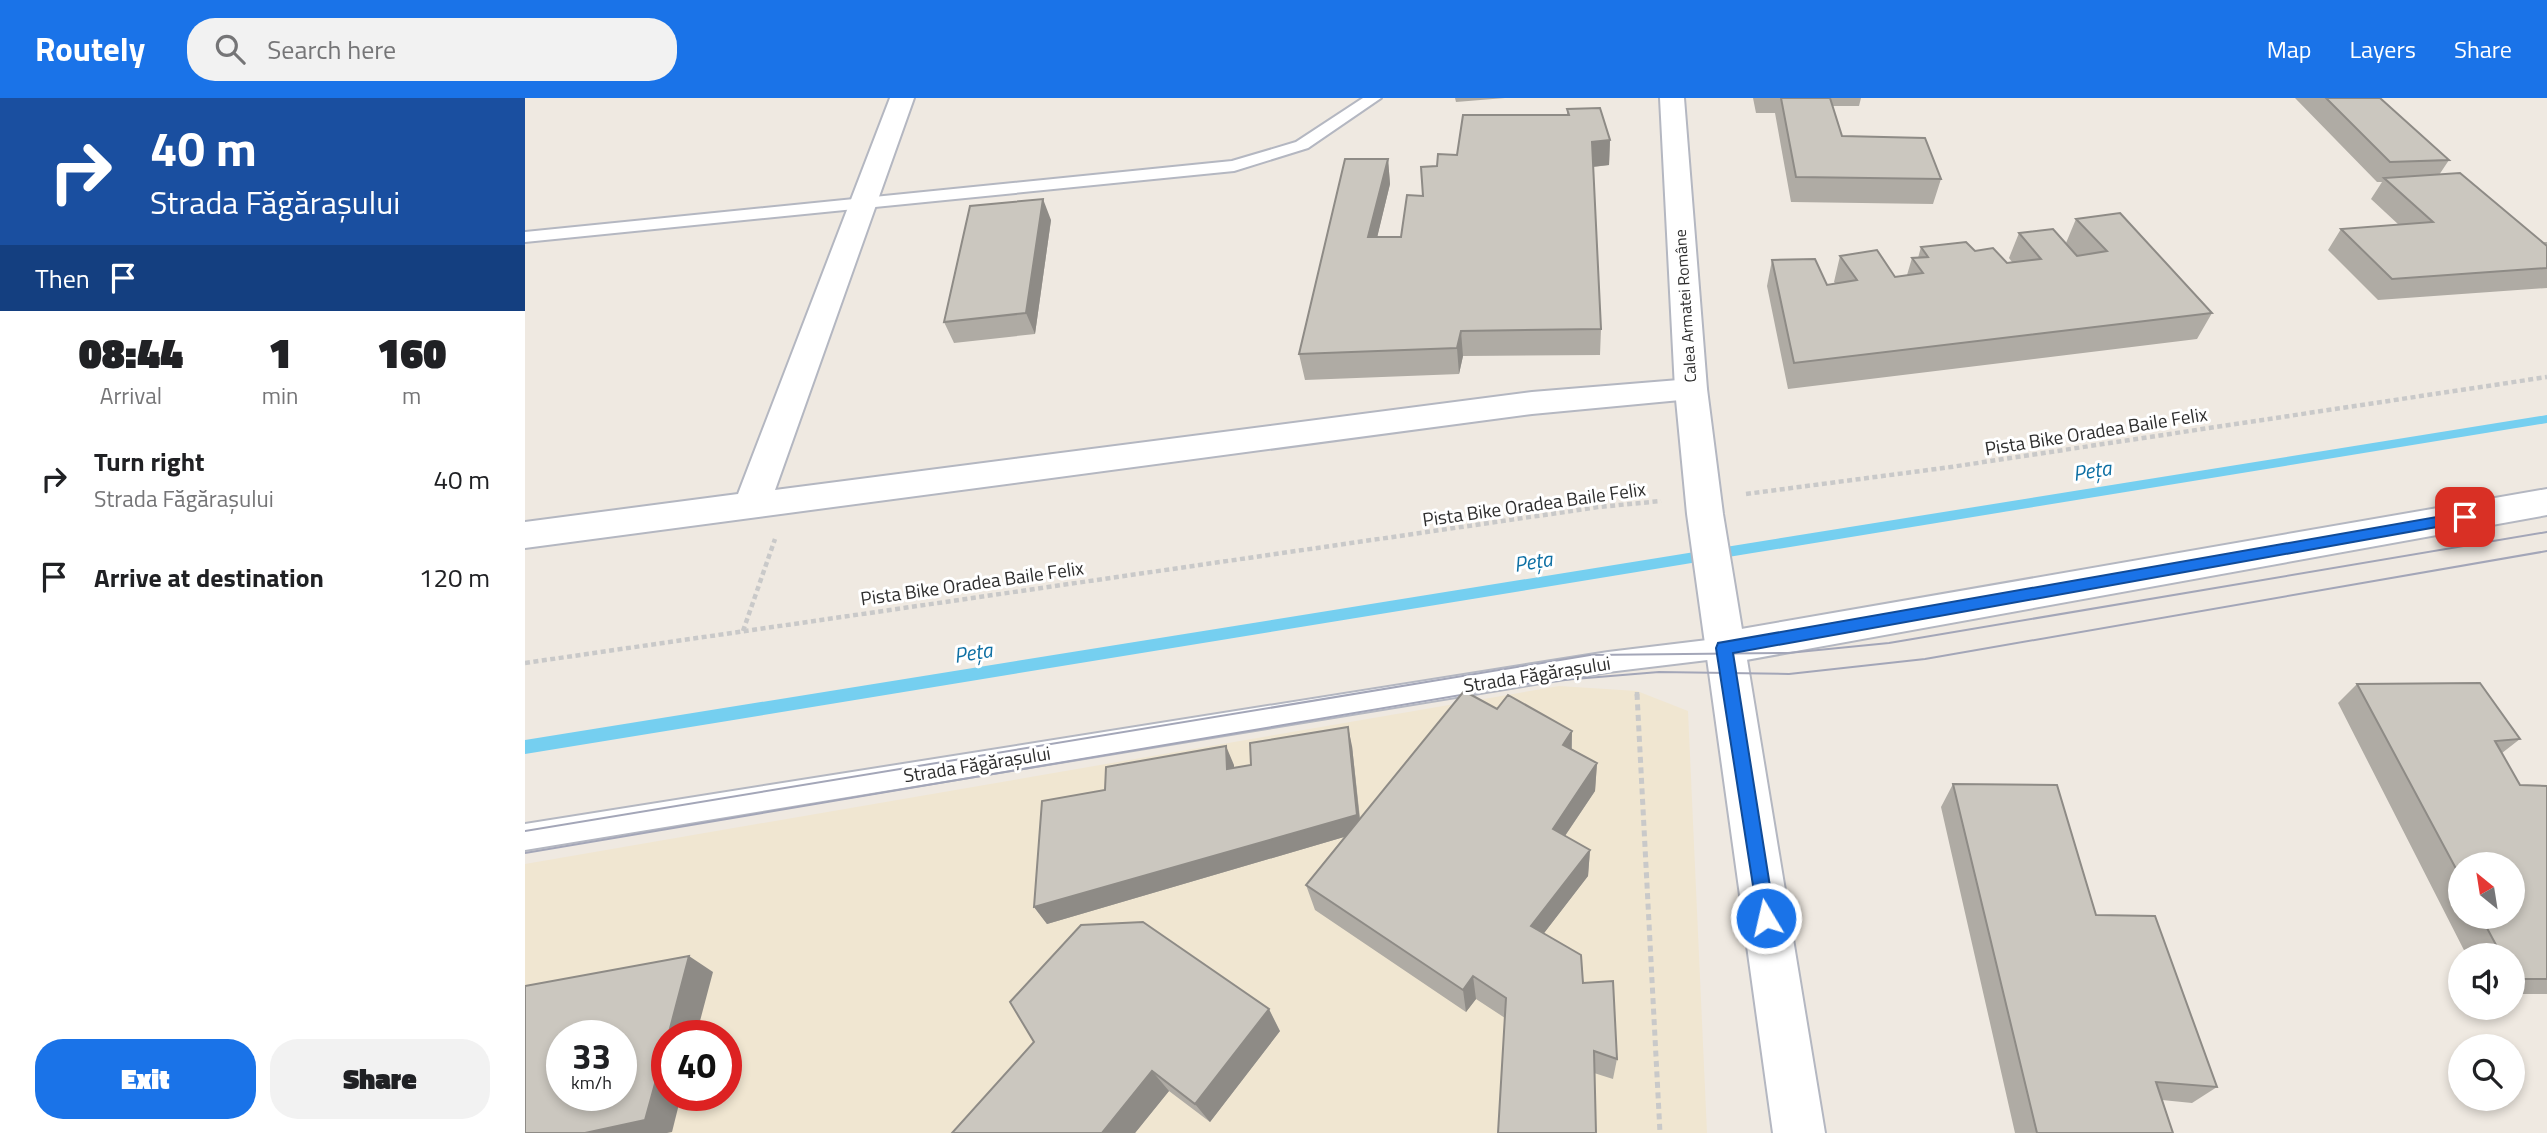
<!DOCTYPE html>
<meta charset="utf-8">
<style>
body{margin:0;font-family:"Titillium Web",sans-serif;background:#f2f2f2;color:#202124;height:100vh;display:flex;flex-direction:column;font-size:26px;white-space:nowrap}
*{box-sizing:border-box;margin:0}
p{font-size:23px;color:#757577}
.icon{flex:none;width:38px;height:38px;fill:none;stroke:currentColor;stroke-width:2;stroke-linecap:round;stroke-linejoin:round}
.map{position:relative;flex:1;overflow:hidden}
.sheet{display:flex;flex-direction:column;background:#fff;width:525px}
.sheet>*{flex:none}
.top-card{background:#1a4fa0;color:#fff;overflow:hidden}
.needle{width:46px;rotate:330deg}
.controls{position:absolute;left:1923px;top:754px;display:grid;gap:14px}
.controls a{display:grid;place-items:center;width:77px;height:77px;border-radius:50%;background:#fff;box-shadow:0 4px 10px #0003;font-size:35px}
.speed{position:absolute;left:21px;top:922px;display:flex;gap:14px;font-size:35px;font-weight:700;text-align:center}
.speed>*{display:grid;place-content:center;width:91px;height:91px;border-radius:50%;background:#fff;box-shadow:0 4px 10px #0003;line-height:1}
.speed small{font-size:18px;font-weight:400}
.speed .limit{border:10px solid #d22;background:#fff;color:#111}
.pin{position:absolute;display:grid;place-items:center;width:60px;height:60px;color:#fff;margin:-30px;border-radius:14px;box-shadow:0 4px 10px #0006}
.me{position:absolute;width:77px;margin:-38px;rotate:351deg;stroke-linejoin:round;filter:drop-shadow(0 0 5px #0008)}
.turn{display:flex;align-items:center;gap:24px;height:147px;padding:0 35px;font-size:32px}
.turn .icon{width:91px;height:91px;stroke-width:2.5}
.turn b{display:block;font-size:49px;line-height:60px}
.then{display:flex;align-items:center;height:66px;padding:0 35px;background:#0003;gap:14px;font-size:26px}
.eta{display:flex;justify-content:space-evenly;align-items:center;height:119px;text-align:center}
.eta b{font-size:42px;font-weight:800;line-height:49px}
.button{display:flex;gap:14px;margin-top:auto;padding:14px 35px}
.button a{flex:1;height:80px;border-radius:28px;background:#1a73e8;color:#fff;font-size:28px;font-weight:800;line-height:80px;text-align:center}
.button a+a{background:#f2f2f2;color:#202124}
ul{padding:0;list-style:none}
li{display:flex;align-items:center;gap:21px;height:98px;padding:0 35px}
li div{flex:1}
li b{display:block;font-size:26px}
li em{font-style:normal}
header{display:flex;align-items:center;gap:42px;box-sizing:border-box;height:98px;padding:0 35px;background:#1a73e8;color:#fff}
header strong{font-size:33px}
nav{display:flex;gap:38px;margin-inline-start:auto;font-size:24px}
.search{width:490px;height:63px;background:#f2f2f2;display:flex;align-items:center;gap:18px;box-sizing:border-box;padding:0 24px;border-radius:28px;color:#757577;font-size:26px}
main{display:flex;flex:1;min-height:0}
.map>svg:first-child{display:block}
.education{fill:#f0e6d1;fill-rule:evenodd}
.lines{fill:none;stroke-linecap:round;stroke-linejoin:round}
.stream{fill:#75cff0;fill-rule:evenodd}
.lane-casing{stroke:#b4b7c1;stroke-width:4}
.street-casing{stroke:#b4b7c1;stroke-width:4}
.secondary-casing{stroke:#b4b7c1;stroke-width:4}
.path-far1{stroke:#c9c9c9;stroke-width:4.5;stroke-dasharray:5 3.5;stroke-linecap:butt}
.path{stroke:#c9c9c9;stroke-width:5;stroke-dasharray:6 4.5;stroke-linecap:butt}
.lane{fill:#fff;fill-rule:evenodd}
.street{fill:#fff;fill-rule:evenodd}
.secondary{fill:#fff;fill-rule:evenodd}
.tram{stroke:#a3a6b8;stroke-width:2}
.wall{fill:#afaba4;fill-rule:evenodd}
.shaded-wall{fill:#8e8b86}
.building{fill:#cbc7bf;stroke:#8e8b86;stroke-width:2;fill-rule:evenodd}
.route{fill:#1a73e8;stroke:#114b97;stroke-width:2}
.labels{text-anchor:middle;stroke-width:6;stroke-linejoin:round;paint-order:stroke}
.far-street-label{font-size:16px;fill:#2e2e2e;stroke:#fff}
.street-label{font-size:19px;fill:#2e2e2e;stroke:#fff}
.water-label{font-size:21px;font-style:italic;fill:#0d6fa3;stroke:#fff}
</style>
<header>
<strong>Routely</strong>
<div class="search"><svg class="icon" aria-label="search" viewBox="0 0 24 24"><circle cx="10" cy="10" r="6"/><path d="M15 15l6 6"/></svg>Search here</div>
<nav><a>Map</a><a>Layers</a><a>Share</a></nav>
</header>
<main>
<section class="sheet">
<div class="top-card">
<div class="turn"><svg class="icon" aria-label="right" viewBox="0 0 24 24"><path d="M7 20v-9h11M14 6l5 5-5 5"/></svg><div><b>40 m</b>Strada Făgărașului</div></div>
<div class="then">Then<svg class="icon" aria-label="arrive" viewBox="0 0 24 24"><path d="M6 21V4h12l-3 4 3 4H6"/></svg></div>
</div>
<div class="eta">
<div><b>08:44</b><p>Arrival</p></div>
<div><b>1</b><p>min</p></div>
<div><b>160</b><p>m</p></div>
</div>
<ul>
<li><svg class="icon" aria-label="right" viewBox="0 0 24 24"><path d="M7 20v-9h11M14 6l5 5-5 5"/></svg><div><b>Turn right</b><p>Strada Făgărașului</p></div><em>40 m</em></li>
<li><svg class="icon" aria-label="arrive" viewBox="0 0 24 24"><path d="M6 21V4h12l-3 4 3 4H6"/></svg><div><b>Arrive at destination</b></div><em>120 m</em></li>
</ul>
<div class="button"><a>Exit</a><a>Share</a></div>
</section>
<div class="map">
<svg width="2022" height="1035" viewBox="0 0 2022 1035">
<rect width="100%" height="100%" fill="#efe9e1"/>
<path class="education" d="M1034,588L1112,593L1163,613L1182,1035H0V766ZM37,938H96V998H37ZM142,938H201V998H142Z"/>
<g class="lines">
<path class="stream" d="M2022,317V325L0,656V642Z"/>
<defs>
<path id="lane" d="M838,0H856L783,50L709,73L0,144V134L707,63L771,44Z
M1199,540L1208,543L1212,550L1208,557L1199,560L1083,574L0,752V726L1083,554Z"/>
<path id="street" d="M365,0H389L250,392L1007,294L1166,281L1177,284L1182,291L1177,298L1166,301L1007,316L0,450V424L213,396Z
M2022,391V417L1199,566L1185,561L1179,550L1185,539L1199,534Z"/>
<path id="secondary" d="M1135,0H1159L1182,291L1198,416L1300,1035H1248L1162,416L1150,291Z"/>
</defs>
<use href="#lane" class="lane-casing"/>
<use href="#street" class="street-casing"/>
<use href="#secondary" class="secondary-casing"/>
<path class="path-far1" d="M1221,396L1426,369L2022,279
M218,533L250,441
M0,565L1074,409L1136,403
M1112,594V598"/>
<path class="path" d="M1112,596L1135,1035"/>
<use href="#lane" class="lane"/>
<use href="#street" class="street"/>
<use href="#secondary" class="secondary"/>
<path class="tram" d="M0,733L1065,557L1263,555L1364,545L2022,434
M0,755L1013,584L1134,574L1264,576L1400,561L2022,453"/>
</g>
<path class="wall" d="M930,0H980L931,4Z
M1228,0H1336L1334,8H1307L1317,38L1416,81L1408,106L1266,104L1250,15H1231Z
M1770,0H1855L1924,62L1914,77L2018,144H2022V190L1853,202L1803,152L1816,131L1874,127L1846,101L1857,84H1852Z
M1042,11L1085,42L1084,67L1068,69L1076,231L1075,257L938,258L934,276L780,282L774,256L863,61L865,86L852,139H876L898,98L932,57L1042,17Z
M1551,121L1687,215L1672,241L1263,291L1242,188L1247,162L1302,187L1310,185L1309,184L1315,158L1370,179L1382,177L1387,160H1393L1396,149L1450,153L1482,165L1487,164L1484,160L1494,135L1541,145Z
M526,122L510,236L429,245L419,224Z
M1832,586L1995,641L1977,655L1995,687L2022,688V896H1988V858H1942L1813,605ZM1936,766L1988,819H1936Z
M972,611L1047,633V651L1072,665L1070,693L1040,738L1065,752L1063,778L1019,835L1058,885L1092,961L1088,981L1069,975L980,920L951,901L941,914L790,812L781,787L819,739L522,826L509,809L580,692L709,667V670L827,648L835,720Z
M1428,686L1571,817L1692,989L1667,1005L1637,1002L1648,1035H1490L1416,709Z
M755,933L685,1024L644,993L610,1035H427L509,944Z"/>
<path class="shaded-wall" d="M1085,42L1084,67L1066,69L1067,44Z
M863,61L865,86L846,165L843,139Z
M518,101L526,122L510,236L501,215Z
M936,233L938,258L934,276L932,250Z
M823,629L827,648L836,734L522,826L509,809Z
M1047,633L1046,661L1038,647Z
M701,648L709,667V690L702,671Z
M1072,665L1070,693L1027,757L1028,731Z
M1065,752L1063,778L1006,852V828Z
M164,858L188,874L171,938H143Z
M948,878L951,901L941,914L938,892Z
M744,911L755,933L685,1024L670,1006Z
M142,942V998H156L147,1034L142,1035H60Z
M627,973L644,993L610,1035H577Z"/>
<path class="building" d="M1256,0H1305L1317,38L1400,40L1416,81L1271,79Z
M1801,0H1855L1924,62L1865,64Z
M1075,10L1085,42L1067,44L1076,231L936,233L932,250L774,256L820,61H863L843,139H876L882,97L898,98L896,69L912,68L913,56L932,57L938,17H1044L1042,11Z
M1935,75L2022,148V170L1867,181L1816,131L1908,124L1859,80Z
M518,101L501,215L419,224L445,108Z
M1595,115L1687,215L1269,265L1247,162L1290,161L1302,187L1332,182L1315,158L1352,152L1370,179L1398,175L1387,160L1403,159L1396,149L1441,144L1450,153L1468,150L1482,165L1516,161L1494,135L1528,131L1552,158L1582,153L1551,121Z
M1955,585L1995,641L1970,643L1995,687L2022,688V881H1989L1988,878V858H1977L1956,819H1988V766H1936V780L1832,586Z
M939,593L972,611L983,597L1047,633L1038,647L1072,665L1028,731L1065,752L1006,828L1056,857L1058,885L1088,883L1092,961L1069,953L1071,1035H973L981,900L948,878L938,892L781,787Z
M823,629L832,717L509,809L517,703L580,692L581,669L701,648L702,671L726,667L725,645Z
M1428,686L1532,687L1571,817L1630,818L1692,989L1631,984L1648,1035H1512Z
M618,824L744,911L670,1006L627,973L577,1035H427L509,944L485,904L556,827Z
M164,858L143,938H142V942L120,1022L60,1035H0V888ZM37,938H96V998H37Z"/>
<path class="route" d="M1940,414L1947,419L1945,423L1208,555L1250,820L1248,826L1241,829L1234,826L1191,550L1193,545Z"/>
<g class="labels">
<g class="far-street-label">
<text transform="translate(1160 208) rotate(-94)" y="6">Calea Armatei Române</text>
</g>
<g class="street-label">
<text transform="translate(1571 333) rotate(-9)" y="7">Pista Bike Oradea Baile Felix</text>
<text transform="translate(1009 406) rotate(-8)" y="7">Pista Bike Oradea Baile Felix</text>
<text transform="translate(447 485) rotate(-8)" y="7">Pista Bike Oradea Baile Felix</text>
<text transform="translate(1012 576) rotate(-9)" y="7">Strada Făgărașului</text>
<text transform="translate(452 666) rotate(-9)" y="7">Strada Făgărașului</text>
</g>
<g class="water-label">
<text transform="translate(1567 373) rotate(-9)" y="7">Peța</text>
<text transform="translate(1008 464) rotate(-9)" y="7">Peța</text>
<text transform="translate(448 555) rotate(-9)" y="7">Peța</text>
</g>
</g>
</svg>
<div class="controls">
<a><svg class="needle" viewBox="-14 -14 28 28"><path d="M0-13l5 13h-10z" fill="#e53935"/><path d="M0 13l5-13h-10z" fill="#757577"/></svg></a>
<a><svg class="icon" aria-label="sound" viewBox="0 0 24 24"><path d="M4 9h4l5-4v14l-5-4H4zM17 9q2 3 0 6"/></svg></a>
<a><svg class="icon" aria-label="search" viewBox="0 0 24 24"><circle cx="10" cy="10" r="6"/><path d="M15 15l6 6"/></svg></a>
</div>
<div class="speed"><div>33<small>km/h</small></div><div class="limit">40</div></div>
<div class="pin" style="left:1940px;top:419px;background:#d93025"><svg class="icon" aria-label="arrive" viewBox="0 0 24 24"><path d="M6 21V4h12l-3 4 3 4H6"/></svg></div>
<svg class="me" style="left:1241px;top:820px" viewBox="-20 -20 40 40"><circle r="17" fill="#1a73e8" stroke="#fff" stroke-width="3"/><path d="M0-11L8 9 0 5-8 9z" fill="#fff"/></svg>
</div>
</main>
